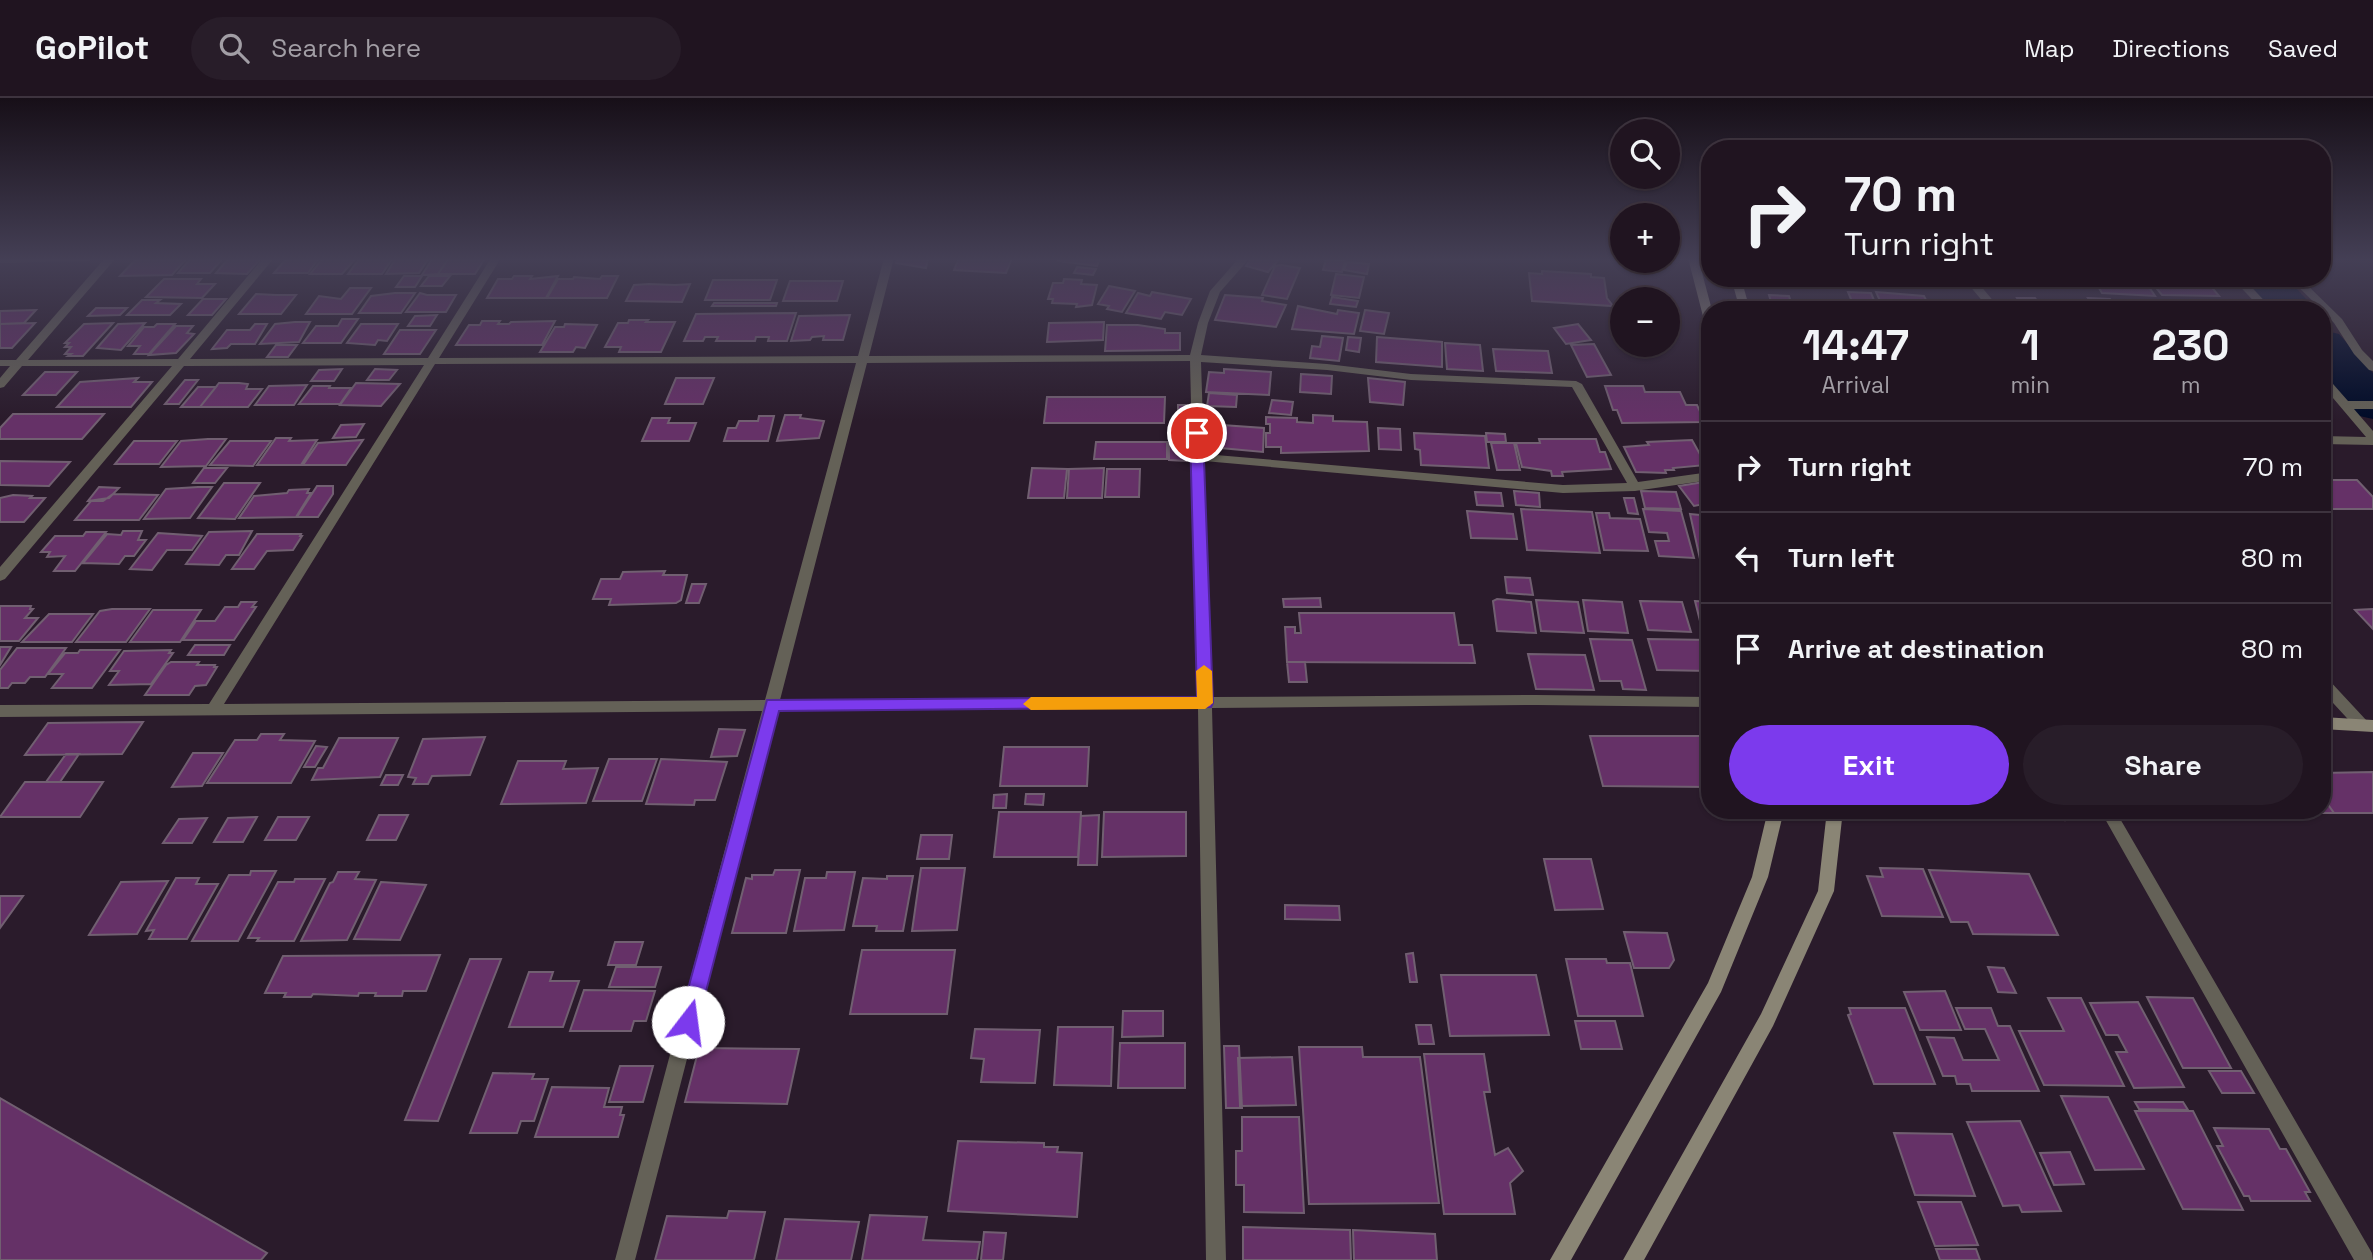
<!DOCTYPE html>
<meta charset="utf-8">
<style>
body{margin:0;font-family:"Space Grotesk",sans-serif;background:#281d29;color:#f1f3f6;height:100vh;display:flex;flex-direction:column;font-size:26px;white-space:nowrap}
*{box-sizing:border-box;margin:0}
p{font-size:23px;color:#a29ea5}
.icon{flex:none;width:38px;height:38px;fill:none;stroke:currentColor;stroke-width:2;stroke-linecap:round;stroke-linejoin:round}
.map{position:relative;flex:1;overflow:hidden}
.side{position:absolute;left:1701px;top:203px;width:630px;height:518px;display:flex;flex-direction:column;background:#201420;border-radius:28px;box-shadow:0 2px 5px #0004,0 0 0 2px #3d333e}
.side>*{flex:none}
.banner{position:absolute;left:1701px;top:42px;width:630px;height:147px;border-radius:28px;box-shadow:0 2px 5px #0004,0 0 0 2px #3d333e;background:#201420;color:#f1f3f6;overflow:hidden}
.fabs{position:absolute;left:1610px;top:21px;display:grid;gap:14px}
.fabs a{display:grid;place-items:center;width:70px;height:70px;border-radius:50%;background:#201420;box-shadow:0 2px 5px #0004,0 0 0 2px #3d333e;font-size:35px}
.pin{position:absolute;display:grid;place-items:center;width:60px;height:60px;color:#fff;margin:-30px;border:4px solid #fff;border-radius:50%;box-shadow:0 2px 7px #0007}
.me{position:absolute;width:77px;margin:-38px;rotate:15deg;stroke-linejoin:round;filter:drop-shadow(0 0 5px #0008)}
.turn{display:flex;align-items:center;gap:24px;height:147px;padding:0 28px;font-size:32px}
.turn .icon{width:91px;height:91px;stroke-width:2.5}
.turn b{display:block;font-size:49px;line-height:60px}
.eta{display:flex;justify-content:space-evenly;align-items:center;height:119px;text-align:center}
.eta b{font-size:42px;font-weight:800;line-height:49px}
.button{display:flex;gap:14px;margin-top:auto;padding:14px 28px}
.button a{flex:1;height:80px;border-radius:42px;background:#7c3aed;color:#fff;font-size:28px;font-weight:800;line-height:80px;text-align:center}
.button a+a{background:#281d29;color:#f1f3f6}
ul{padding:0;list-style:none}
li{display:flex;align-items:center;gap:21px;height:91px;padding:0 28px;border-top:2px solid #3d333e}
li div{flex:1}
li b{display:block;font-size:26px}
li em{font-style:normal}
header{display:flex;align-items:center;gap:42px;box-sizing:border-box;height:98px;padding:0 35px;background:#201420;border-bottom:2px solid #3d333e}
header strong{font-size:33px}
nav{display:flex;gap:38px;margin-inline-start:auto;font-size:24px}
.search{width:490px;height:63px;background:#281d29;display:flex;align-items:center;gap:18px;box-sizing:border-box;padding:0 24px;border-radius:38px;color:#a29ea5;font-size:26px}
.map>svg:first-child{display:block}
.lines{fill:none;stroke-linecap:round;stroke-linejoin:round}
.river{fill:#000b27;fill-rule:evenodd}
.building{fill:#653167;stroke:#715f71;stroke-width:2}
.street{fill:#646157;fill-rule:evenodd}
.secondary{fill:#8a8575;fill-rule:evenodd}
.route{fill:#7c3aed;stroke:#51269a;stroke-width:2}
.slow{fill:#f59e0b}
</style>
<header>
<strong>GoPilot</strong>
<div class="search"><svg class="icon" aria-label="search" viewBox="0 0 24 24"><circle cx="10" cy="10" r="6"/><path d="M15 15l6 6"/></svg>Search here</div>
<nav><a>Map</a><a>Directions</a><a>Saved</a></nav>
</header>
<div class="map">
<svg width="2373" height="1162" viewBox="0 0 2373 1162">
<rect width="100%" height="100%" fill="#2a1b2b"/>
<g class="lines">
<path class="river" d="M2239,180H2287L2316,212H2267Z
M2322,232L2339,236L2373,275V321L2355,317L2322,277Z"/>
</g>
<path class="building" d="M137,160L157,161L187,160L172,177L120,178Z
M191,160H223L210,175H178Z
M229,160H261L247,176L216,175Z
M287,160H319L308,175H274Z
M323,160H356L342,176H310Z
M360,160H393L382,176H348Z
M396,160H429L419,175L386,176Z
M433,160H449L438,176L422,177Z
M449,160H485L475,176H438Z
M898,160H928L926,170L896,165Z
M959,160H1012L1006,175L954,172Z
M1059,160H1100L1097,168L1058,163Z
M1252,160H1280L1268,174L1246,168Z
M1326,161L1345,163L1342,174L1323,172Z
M1347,164L1369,166L1367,176L1344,172Z
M1281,167L1300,170L1287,201L1262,197L1275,168Z
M1077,169L1096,171L1093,177L1074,175Z
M1542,173L1591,176V179L1604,180L1607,200L1613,208L1532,203L1529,175L1542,176Z
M1336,176L1364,179L1359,200L1331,197Z
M404,178H422L415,189H396Z
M429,178H450L442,188H421Z
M514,178H532L530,181L558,178L546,200H487L498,181H512Z
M602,178H618L607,200H547L558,181H573L574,179L600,181Z
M1985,180H2077L2081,186H2058L2061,190H2032L2021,187H1990Z
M2093,180H2143L2155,198L2102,195Z
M2148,180H2204L2219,198L2162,197Z
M164,181H201L197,186H215L202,200L146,199Z
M1064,181L1082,182L1081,186L1097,187L1092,207L1076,209L1077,206L1052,205L1053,201H1048L1053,185H1063Z
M713,182H777L770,202H705Z
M790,183H843L837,203H783Z
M649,186L675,187L690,186L682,204L626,203L634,187Z
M1109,188L1135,193L1122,214L1107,211L1109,208L1098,206Z
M350,190H371L352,216H306L319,198L341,201Z
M1152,194L1191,201L1182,217L1165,214L1161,221L1126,215L1138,195L1150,198Z
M1848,194L1871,195L1876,207L1853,206Z
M1876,194L1924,198L1931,212H1884Z
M395,195H415L401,215H359L371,198Z
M420,195L427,197H456L446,214H406Z
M256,196L276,197H296L281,216H239Z
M1225,197L1263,200L1262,203L1286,207L1276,229L1215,222Z
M1769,197L1789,198L1792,208L1772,207Z
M1332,199L1358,203L1356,209L1330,206Z
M2017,200H2035L2043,211H2024Z
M2088,200L2110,201L2116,210L2094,209Z
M203,201H226L212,217H188Z
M142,202H160L156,205L181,206L170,217H127Z
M2041,204L2073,205L2078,212H2046Z
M714,205H777L776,208H712Z
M2143,205H2166L2172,212H2149Z
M1298,208L1337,216L1338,212L1359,215L1354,236L1292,231Z
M96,210H127L120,217L88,218Z
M36,212L24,225L0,226V213Z
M1365,212L1389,215L1384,236L1360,233Z
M796,215L787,243H768L769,239H756L755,243H716L718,239H705L703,243H684L696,216Z
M437,217L430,228H408L415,218Z
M850,217L843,242H823L824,238L812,239L810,242L791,243L799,218Z
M342,221H358L341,245H303L316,228H338Z
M629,222H648L646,224H675L661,254H619L621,249H605L618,225H628Z
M482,223H500L498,226H509L511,224L555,223L542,247H456L469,227H480Z
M295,224H310L299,244L260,246L275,226Z
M1104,224L1103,242L1047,244L1049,225Z
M35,225L12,250H0V226Z
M113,225L83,258H68L71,256H65L71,249H65L69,245H65L84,226Z
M145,225L121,252L97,250L118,226Z
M157,226H175L149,256H134L140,248H128L144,229H154Z
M255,226H267L255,246H231L227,250L212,251L227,232H250Z
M361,226H398L387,243L378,242L375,247L347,245Z
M565,226L597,227L585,250L576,249L573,254H540L555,229H564Z
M1578,226L1591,242L1566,246L1554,230Z
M1107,227H1138L1165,231V235H1180V252L1105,253Z
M176,228H193L187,235L194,236L176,255L149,257Z
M400,232H436L420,256H384Z
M1322,238L1343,240L1339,263L1310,260L1312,248L1320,249Z
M1348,239L1361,240L1359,254L1346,252Z
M1377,239L1442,244V269L1376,264Z
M1445,245L1480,247L1483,273L1447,271Z
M1594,246L1611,277L1587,279L1571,247Z
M276,247H297L288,259H267Z
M1493,251L1548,253L1552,275L1496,273Z
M342,271L334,283H311L319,272Z
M375,271L397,272L389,282H367Z
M1224,271L1271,274L1269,297L1206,294L1209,274L1224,275Z
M45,274H77L56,297H23Z
M1301,276L1332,278L1331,296L1300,294Z
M138,280L134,284H152L131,309H57L80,284Z
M676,280H714L703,306H665Z
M1368,280L1405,284L1403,307L1370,304Z
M185,282H198L179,306H165Z
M219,285H239L248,286L246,291H262L248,309H200Z
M356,285L400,286L381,308L340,307Z
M307,287L294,307H255L269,288Z
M313,288H330L329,290H351L340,306H299Z
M1605,288H1643L1645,294H1680L1686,307H1697L1705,324L1622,325L1617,312H1613Z
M198,289H216L200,309H181Z
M1209,295L1237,297L1236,309L1207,308Z
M1047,299H1165L1164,325H1044Z
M1272,302L1293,304L1291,317L1269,315Z
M1178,307H1187V327H1178Z
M13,316H104L82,341H0V330Z
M785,317H801L800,320L824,323L819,340L777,343Z
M1313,317L1333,318V323L1367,324L1369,353L1281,355V349H1266V335H1270V326H1266V319L1297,320V324L1313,325Z
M759,318H774L768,343H724L728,330H736L739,323H758Z
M652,320H670L668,325H696L689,343H642Z
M364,326L356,339L333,340L341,327Z
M1222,327L1264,330L1263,354L1210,349L1213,329Z
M1378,330L1400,331L1401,352L1379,351Z
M1414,335L1485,338L1489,370L1421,367L1420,352L1415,351Z
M1486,335L1505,336L1506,344H1487Z
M276,340H291L289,343L317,342L301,367H257Z
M208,341H226L206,368L161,369L181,343Z
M1539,341H1596L1600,354H1605L1611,371L1562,374L1563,378H1552L1551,373L1522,369L1516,345H1540Z
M363,342L346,367H303L318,345Z
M1692,342L1706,367L1673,370L1674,372H1665L1666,375L1636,374L1624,349L1649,347L1647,344Z
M134,343H177L159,366H115Z
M230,343H271L253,368L210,367Z
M1701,343L1710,344V365L1704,364Z
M1096,344H1167V361H1094Z
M1491,345H1514L1520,372H1497Z
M1169,346H1187L1186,363L1169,362Z
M0,363L70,364L49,388L0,387Z
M204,370H227L215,385H193Z
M1032,370L1067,371L1064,400H1028Z
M1104,370L1102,400H1067L1069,371Z
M1107,371H1140L1139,399H1105Z
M2322,382H2357L2373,399V411H2322Z
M1710,383V405L1694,408L1679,388Z
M224,385H260L235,421L198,420Z
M317,388H333V396L318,419H297Z
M99,389L119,390L109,400L88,403Z
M198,389H212L190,420L144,421L166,391Z
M309,391L307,395H311L296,419L239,420L254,398L287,395L289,392Z
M1514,393L1539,395L1540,409L1516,407Z
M1641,393L1676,394L1681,411L1645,410Z
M1475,394L1501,395L1503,408L1477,407Z
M113,396L158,397L139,422H75L91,403H103Z
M13,397L32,398L30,400H45L24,424H0V400Z
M1624,400H1634L1638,416L1628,415Z
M1521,411L1592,414L1600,455L1527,452Z
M1643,411L1681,413L1694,460L1659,458L1655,443H1669L1667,435L1649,434Z
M1467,413L1513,416L1517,441L1471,440Z
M1596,415H1609L1610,420L1640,421L1648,453L1604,452Z
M1690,416L1710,418V461H1700Z
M123,433H142L138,442H146L134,458H125L119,466L83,465L107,436L121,437Z
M252,433L239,457H226L219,467L186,466L209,434Z
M86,434H106L75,473H54L65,458L47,459L50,454H41L55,438H83Z
M158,435L202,438L192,452H167L152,472L130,471Z
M257,436H301L300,438H302L293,452L267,453L254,471H232Z
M665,473L663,477H687L681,502L676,505L609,507L611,501H593L601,481H620L623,474Z
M1505,479L1530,480L1533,497L1507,495Z
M692,486H706L699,505H686Z
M1320,500L1321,509H1284L1283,501Z
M1497,501L1531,504L1536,535L1497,533L1493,503Z
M1536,502L1578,504L1584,535L1541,533Z
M1583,502L1622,504L1628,535L1588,533Z
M1640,503L1682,504L1691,534L1648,532Z
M1695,503L1710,504V531H1702Z
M241,504H256L252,509H256L234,542H183L196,523H215L225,509H238Z
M0,508H31L30,511H33L25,520H38L19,543H0Z
M112,511H150L126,544H76L100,513Z
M2373,511V531L2355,512Z
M153,512H201L180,544H130Z
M1299,515H1454L1459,547H1472L1475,565L1287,564L1285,529H1295V535H1301Z
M49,516H93L72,544H22Z
M1590,541L1632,542L1646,592L1623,591L1621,583H1600Z
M1648,541L1710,542V573L1657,572Z
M195,547H230L224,557H188Z
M0,549H11L0,567Z
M17,550H66L45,579H30L25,585H12L8,590H0V572Z
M80,552H120L92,590H52L63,576H48L65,555H78Z
M171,552L169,555H173L151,586L109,587L119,573H110L124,553Z
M1528,556L1585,557L1594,592L1536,591Z
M171,564H199L197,567H215L214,569H217L206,587L195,588L189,597H145L166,567Z
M1287,564H1305L1307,584H1289Z
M143,624L122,656L25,657L48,625Z
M719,631L745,632L737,658L711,659Z
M261,636H284L280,642L315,643L291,685H207L235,642H257Z
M1590,638H1710V689L1603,688Z
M485,639L470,677L432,678L428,686H413L416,680L408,679L423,641Z
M339,640H398L380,679L312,682L318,670H323Z
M316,648L327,649L315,669H304Z
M1004,649H1089L1087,688H1000Z
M193,655H223L202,688L172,689Z
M66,656H79L60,684H46Z
M609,661H657L642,703H593Z
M661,661L727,664L715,702H695L694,707L646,706Z
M518,663H566L563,671L598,670L586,705L501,706Z
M2373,674V715H2334L2322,698V675Z
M386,677H403L398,687H381Z
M25,684H103L80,719H0Z
M1007,696L1006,710H993L994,697Z
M1026,696H1044L1043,707L1025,706Z
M2322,698L2334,715H2300L2299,712H2322Z
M1984,712H2060L2064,722Z
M999,714H1081L1078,759H994Z
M1104,714H1186V758L1102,759Z
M379,717H408L396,742H367Z
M1099,717L1097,767H1078L1081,718Z
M257,719L243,744H214L228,720Z
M278,719H309L296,742H265Z
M207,720L192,745H163L179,721Z
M921,737H952L949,761H917Z
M1544,761H1591L1603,811L1555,812Z
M921,770H965L957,832L912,833Z
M1880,770L1923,771L1943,819L1882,818L1867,778L1883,779Z
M775,772H800L786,835H732L746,780L752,781V777H773Z
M1929,772L2029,776L2058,837L1973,836L1968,824H1951Z
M251,773H276L238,843H192L229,777H250Z
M338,774H359L355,781L376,782L347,842L301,843L330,785L333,784Z
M827,774H855L844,832L794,833L805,780H826Z
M887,778H913L903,833H876L877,828H853L863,780L887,781Z
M176,780H199L196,786H218L187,841H149L154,832L146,833Z
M295,781H325L294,843H257L259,840H248L278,784H294Z
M168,783L137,836L89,837L121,784Z
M381,784L426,787L400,842L354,841Z
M0,798H23L0,830Z
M1285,807L1339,808L1340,822L1285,821Z
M1624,834L1667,835L1674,862L1669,870H1634Z
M615,844H643L636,867H608Z
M862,852H955L947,916H850Z
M1413,855L1417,884H1410L1406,856Z
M440,857L426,893H403L402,898H375L376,895H359L358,898L313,896L311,899H284L286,895H265L283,858Z
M470,861H501L438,1023L405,1022Z
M1566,861H1606L1607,865H1630L1643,918H1578Z
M616,869H661L655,889H609Z
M1988,869L2004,870L2016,895L1998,894Z
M529,874H553L550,883H579L563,929H509Z
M1441,877H1536L1549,937L1450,938Z
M584,892L655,893L646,923H634L631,933H570Z
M1945,893L1961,932H1920L1904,894Z
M2147,899L2193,900L2231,970H2183Z
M2048,900H2081L2124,988L2044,987L2019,933H2064Z
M2138,904L2184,989L2134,990L2116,954H2127L2118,937H2106L2090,905Z
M1849,910H1905L1935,986H1874L1848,917L1851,916Z
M1956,910H1991L1998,928H2010L2039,993H1972L1970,986H1957L1955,978H1943L1927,939L1954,940L1963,962H1999L1985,931H1965Z
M1123,913H1163V938L1122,939Z
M1575,923H1615L1622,951H1581Z
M1416,927H1431L1434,946H1419Z
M1058,929H1113L1111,988L1054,987Z
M975,931L1040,932L1035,985L981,984L984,961L971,960Z
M1120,945H1185V990H1118Z
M1224,948H1239L1242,1010H1226Z
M1299,949H1362L1363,959H1420L1439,1105L1309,1106Z
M699,950L799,951L787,1006L685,1004Z
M1424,956H1484L1490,994H1484L1495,1057L1508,1050L1523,1073L1510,1085L1515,1116H1444Z
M1292,959L1296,1007L1240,1008L1238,960Z
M620,968H653L643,1004H609Z
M2209,973H2241L2254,995H2222Z
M493,975L534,976L532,981H548L534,1023H521L517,1035H470Z
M552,989L609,990L604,1009H622L620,1017H624L618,1039H535Z
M2061,998L2108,999L2144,1071L2095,1072Z
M0,1000L267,1155L261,1162H0Z
M2135,1004H2183L2188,1012L2139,1011Z
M2135,1013H2193L2243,1112L2183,1111Z
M1242,1019H1299L1304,1115L1244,1114V1087H1236V1053H1242Z
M2020,1023L2061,1113L2022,1114L2019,1107L2003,1108L1967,1024Z
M2214,1030L2269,1031L2280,1051H2286L2310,1094H2305L2310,1103H2251L2249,1098H2244L2217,1048H2223Z
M1894,1035L1952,1036L1975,1098L1915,1097Z
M958,1043L1044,1045V1049H1058L1057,1054L1082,1055L1077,1119L948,1113Z
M2070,1054L2084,1086L2054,1087L2040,1055Z
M1918,1104H1961L1978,1147L1935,1148Z
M729,1113L765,1114L754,1162H655L667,1118L727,1120Z
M870,1117L927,1119L923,1142L980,1144L977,1162H862Z
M785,1121L859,1124L851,1162H776Z
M1243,1129L1350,1132L1351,1162H1243Z
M1353,1132L1435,1136L1437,1162H1354Z
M984,1134L1006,1135L1003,1162H981Z
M1936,1151H1976L1980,1162H1940Z"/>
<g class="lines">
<path class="street" d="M0,160H94L89,163L0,165Z
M105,160H116L28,262L178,261L263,160H274L190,261L428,260L491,160H501L439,260L858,258L884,160H894L869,258L1190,257L1198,225L1210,193L1239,160H1250L1220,194L1208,225L1201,257L1327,266L1411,276L1576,283L1582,286L1638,384L1710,374V382L1635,393L1563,395L1204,363L1212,599L1537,597L1710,599V609L1537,607L1212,610L1226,1162H1206L1198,610L777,613L635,1162H615L762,613L0,619V607L209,606L424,267L184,268L5,481L0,483V469L172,268H22L4,289L0,290V280L10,268H0V262H16ZM1190,263L1198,599L780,602L867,265ZM1201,264L1327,272L1411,282L1572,289L1627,385L1563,387L1204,356ZM856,265L765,602L224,606L435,266Z
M1963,180H1974L2001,212H1990Z
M2232,180H2243L2273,212H2262Z
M2289,180H2300L2342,221L2362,252L2373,263V273L2369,272L2354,256L2334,225L2322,212Z
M2322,277L2326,278L2348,303H2373V311H2354L2373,333V347L2322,346V338L2366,339L2322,287Z
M2322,579L2327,580L2367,623L2369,627L2367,631H2357L2322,593Z
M2100,712H2115L2372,1155L2373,1162H2354Z"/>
<path class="secondary" d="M1688,160H1698L1712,212H1710V229L1705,226Z
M1731,180H1741L1750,212H1740Z
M2322,619L2373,622V634L2322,631Z
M1768,712H1784L1768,779L1721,894L1571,1162H1550L1708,885L1752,779Z
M1827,712H1843L1834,793L1773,928L1644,1162H1623L1761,916L1818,793Z"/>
</g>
<linearGradient id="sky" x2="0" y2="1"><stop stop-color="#170f18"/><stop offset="0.5" stop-color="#443f55"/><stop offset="1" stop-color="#443f55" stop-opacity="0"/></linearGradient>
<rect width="2373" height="323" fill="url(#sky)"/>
<path class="route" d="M1197,330L1203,335L1213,605L1211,609L779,613L698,924L695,930L688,933L682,930L679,924L767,602L1197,599L1190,335Z"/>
<path class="slow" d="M1204,567L1212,573L1213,605L1205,611L1031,612L1023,606L1031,599H1197L1196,573Z"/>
</svg>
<div class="fabs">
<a><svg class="icon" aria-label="search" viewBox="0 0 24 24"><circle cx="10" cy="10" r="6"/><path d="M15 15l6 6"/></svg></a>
<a>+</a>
<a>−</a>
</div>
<div class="pin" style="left:1197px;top:335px;background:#d93025"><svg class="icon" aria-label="arrive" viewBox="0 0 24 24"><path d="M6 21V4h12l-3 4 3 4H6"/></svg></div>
<svg class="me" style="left:688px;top:924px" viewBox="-20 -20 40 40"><circle r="19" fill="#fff"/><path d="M0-13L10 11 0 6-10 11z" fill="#7c3aed"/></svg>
<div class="banner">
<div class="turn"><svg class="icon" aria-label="right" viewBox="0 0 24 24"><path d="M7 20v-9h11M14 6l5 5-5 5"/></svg><div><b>70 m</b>Turn right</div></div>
</div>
<section class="side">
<div class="eta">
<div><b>14:47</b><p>Arrival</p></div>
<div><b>1</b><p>min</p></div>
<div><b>230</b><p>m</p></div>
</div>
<ul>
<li><svg class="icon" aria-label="right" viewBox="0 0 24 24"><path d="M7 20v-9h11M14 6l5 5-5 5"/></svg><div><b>Turn right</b></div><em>70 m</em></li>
<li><svg class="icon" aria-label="left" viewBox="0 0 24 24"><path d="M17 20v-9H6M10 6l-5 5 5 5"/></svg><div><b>Turn left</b></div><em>80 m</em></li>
<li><svg class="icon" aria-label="arrive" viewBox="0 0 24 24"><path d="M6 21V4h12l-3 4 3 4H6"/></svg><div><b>Arrive at destination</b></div><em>80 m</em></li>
</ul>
<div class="button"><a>Exit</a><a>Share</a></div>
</section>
</div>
